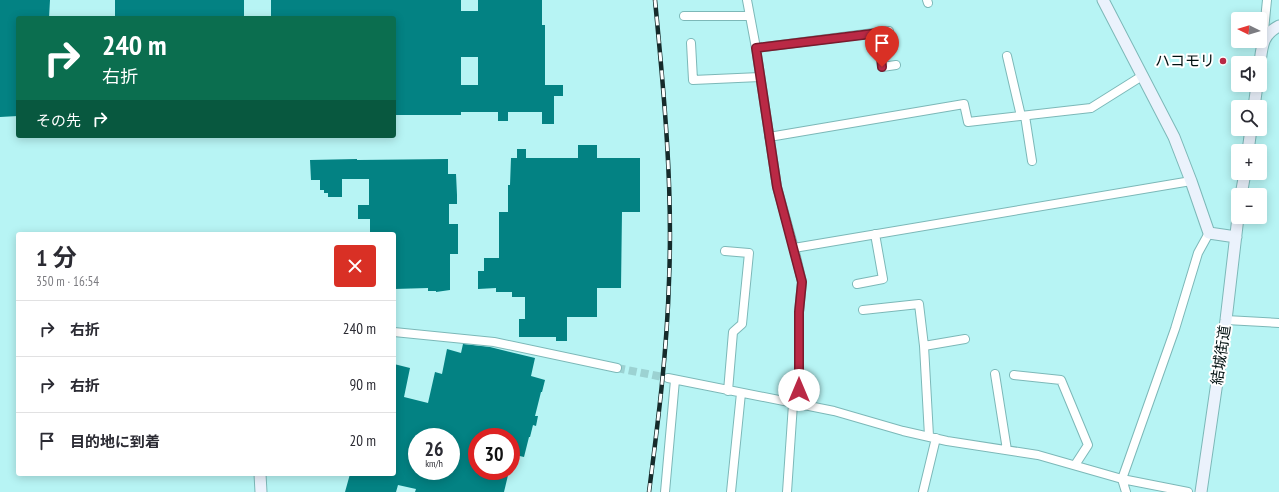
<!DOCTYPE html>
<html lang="ja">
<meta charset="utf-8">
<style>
body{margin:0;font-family:"PT Sans Narrow","Noto Sans JP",sans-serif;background:#f2f2f3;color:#2b2b33;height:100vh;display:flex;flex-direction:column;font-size:15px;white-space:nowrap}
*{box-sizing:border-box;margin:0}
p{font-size:13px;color:#7c7c81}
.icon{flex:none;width:22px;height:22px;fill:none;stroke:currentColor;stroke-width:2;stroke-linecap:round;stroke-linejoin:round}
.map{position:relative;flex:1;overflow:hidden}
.sheet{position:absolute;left:16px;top:232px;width:380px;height:244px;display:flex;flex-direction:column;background:#fff;border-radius:4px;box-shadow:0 2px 10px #0003}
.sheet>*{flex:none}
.top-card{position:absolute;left:16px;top:16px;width:380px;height:122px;border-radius:4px;box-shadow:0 2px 10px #0003;background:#0b6e4f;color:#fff;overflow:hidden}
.needle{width:26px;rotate:275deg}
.controls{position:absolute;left:1231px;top:12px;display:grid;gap:8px}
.controls a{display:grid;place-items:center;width:36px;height:36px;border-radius:4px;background:#fff;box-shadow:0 2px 10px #0003;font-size:20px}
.speed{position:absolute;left:408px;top:428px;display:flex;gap:8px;font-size:20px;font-weight:700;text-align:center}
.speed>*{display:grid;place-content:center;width:52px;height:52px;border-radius:50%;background:#fff;box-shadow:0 2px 10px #0003;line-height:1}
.speed small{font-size:10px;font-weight:400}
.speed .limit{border:6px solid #d22;background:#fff;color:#111}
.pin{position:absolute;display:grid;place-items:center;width:34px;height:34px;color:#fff;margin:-41px -17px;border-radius:50% 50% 50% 0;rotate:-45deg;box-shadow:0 0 4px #0007}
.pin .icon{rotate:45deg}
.me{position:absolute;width:44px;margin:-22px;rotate:0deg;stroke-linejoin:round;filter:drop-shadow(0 0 3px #0008)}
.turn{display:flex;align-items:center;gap:14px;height:84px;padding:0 20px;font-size:18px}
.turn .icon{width:52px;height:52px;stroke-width:2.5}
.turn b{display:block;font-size:28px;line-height:34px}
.then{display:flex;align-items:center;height:38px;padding:0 20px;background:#0003;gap:8px;font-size:15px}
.round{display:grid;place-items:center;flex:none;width:42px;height:42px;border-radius:4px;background:#f2f2f3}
.headline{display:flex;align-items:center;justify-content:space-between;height:68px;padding:0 20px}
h1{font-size:24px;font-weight:700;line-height:30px}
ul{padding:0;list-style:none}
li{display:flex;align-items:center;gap:12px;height:56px;padding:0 20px;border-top:1px solid #e1e1e2}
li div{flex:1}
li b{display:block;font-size:15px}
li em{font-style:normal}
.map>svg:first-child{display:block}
.building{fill:#038283;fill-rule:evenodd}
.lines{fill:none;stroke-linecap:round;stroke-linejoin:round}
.street-tunnel{stroke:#9cd2d2;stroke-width:8;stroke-dasharray:8 4;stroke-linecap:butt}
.street-casing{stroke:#7cb8b8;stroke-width:10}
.secondary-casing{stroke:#7cb8b8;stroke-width:13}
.street{stroke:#fff;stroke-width:8}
.secondary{stroke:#ebf2fc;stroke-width:11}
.rail-casing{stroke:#162b2b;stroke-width:4.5}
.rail{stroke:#fff;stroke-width:3;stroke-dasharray:9;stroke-linecap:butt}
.route-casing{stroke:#791b2d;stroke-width:10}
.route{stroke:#ba2945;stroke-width:7}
.poi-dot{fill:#ba2945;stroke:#fff;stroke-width:1.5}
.labels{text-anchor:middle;stroke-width:4;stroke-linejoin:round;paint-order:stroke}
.poi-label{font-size:15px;fill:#001010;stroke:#fff;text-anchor:end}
.street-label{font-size:15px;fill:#001010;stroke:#fff}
</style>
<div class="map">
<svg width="1279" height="492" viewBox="0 0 1279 492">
<rect width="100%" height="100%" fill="#b7f4f4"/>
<path class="building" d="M0,0H50L49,18H18V116L0,117Z
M115,0H244V18H115Z
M271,0H461V11H478V0H542V25H545V85H563V96H554V124H542V112H508V121H498V112H461V115H394V18H271ZM461,57H478V85H461Z
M578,145H597V158H640V212H622L621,288H597V317H567V341H556V337H519V319H525V297H512V292H496V288L478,289V271H484V258H499V212H508V185H510L511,158H517V149H526V158H578Z
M357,159V160L448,159V174H456L457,195V204H449V224H458V254H450V290L436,292V291H428V288L394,289V234H370V219H358V205H369V179H342V197H328V193H324V190H320V180H311L310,160Z
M463,344L490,347L535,358L531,376L545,380L542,392H541L535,416H538L536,426L533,425L530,437H529L524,457L511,454V437H477V471H509L504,492H415L416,489L398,485L396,492H345L350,474H394V364L410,368L404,397L428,403L435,372L442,374L447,349L461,353ZM417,437H451V471H417Z"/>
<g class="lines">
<path class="street-tunnel" d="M617,368L668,378"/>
<defs>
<path id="street" d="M747,0L756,48L777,187L794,248L802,282L799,312V405
M927,0L928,3
M684,16H750
M879,33L882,67L896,65
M1263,40L1267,0
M691,43L693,80L760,77
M756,48L889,31
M1007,56L1021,116
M1025,116L1032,161
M769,137L964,104L968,122L1091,108L1142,76
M794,248L1191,181
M725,251L749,253L742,324L733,332L728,391
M857,284L883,279L875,234
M863,310L919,304L924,346L929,436
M1226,320L1279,323
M394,332L494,342L617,368
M924,346L965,339
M995,374L1007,450
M1014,375L1061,380L1088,445L1075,465
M668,378L834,411L903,431L947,441L1038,455L1122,479L1188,492
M665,492L675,380
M731,492L741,393
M787,492L793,404
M923,492L936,438
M1126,492L1122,479L1175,329L1198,253L1209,233"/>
<path id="secondary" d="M1103,0L1174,137L1191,181L1209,233L1236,237
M1260,63C1262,46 1262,35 1279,26
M1254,107L1257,85
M1248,151L1251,129
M1241,195L1245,173
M260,474L261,492
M1201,492L1226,320L1238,217"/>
</defs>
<use href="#street" class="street-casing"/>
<use href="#secondary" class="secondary-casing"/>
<use href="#street" class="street"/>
<use href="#secondary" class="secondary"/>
<defs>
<path id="rail" d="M649,492C658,422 667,352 669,281C673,187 664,93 655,0"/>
</defs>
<use href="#rail" class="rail-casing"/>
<use href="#rail" class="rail"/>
</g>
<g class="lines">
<defs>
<path id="route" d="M799,390V312L802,282L777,187L756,48L879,33L882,67"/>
</defs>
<use href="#route" class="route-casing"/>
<use href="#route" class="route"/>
</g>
<circle class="poi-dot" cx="1223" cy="61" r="4"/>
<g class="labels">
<g class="poi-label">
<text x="1215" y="66">ハコモリ</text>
</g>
<g class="street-label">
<text transform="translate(1221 355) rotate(-82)" y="5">結城街道</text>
</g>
</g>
</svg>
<div class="controls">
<a><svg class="needle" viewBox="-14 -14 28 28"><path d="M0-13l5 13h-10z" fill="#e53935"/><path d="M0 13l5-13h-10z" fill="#7c7c81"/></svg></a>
<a><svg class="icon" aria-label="sound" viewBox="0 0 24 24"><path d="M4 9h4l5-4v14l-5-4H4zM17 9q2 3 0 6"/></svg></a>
<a><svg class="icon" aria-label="search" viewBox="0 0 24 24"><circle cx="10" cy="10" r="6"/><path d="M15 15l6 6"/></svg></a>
<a>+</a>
<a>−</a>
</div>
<div class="speed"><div>26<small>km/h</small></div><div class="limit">30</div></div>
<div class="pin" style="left:882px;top:67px;background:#d93025"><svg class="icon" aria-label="arrive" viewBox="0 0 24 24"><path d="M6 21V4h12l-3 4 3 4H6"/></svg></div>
<svg class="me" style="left:799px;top:390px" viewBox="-20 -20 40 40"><circle r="19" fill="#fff"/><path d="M0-13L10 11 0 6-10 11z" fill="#ba2945"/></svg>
<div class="top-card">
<div class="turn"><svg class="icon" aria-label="right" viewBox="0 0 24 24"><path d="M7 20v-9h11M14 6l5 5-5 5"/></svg><div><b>240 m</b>右折</div></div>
<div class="then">その先<svg class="icon" aria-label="right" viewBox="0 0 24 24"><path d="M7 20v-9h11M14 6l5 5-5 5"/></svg></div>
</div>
<section class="sheet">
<div class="headline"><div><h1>1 分</h1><p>350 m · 16:54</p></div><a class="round" style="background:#d93025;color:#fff"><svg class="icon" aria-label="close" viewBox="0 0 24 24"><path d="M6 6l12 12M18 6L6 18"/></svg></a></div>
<ul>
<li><svg class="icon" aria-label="right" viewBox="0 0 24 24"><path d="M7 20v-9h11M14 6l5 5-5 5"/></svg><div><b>右折</b></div><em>240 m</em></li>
<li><svg class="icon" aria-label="right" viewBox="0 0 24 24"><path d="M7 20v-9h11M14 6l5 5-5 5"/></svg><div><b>右折</b></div><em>90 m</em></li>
<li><svg class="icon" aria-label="arrive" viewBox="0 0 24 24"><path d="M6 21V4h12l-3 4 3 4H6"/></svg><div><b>目的地に到着</b></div><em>20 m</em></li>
</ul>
</section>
</div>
